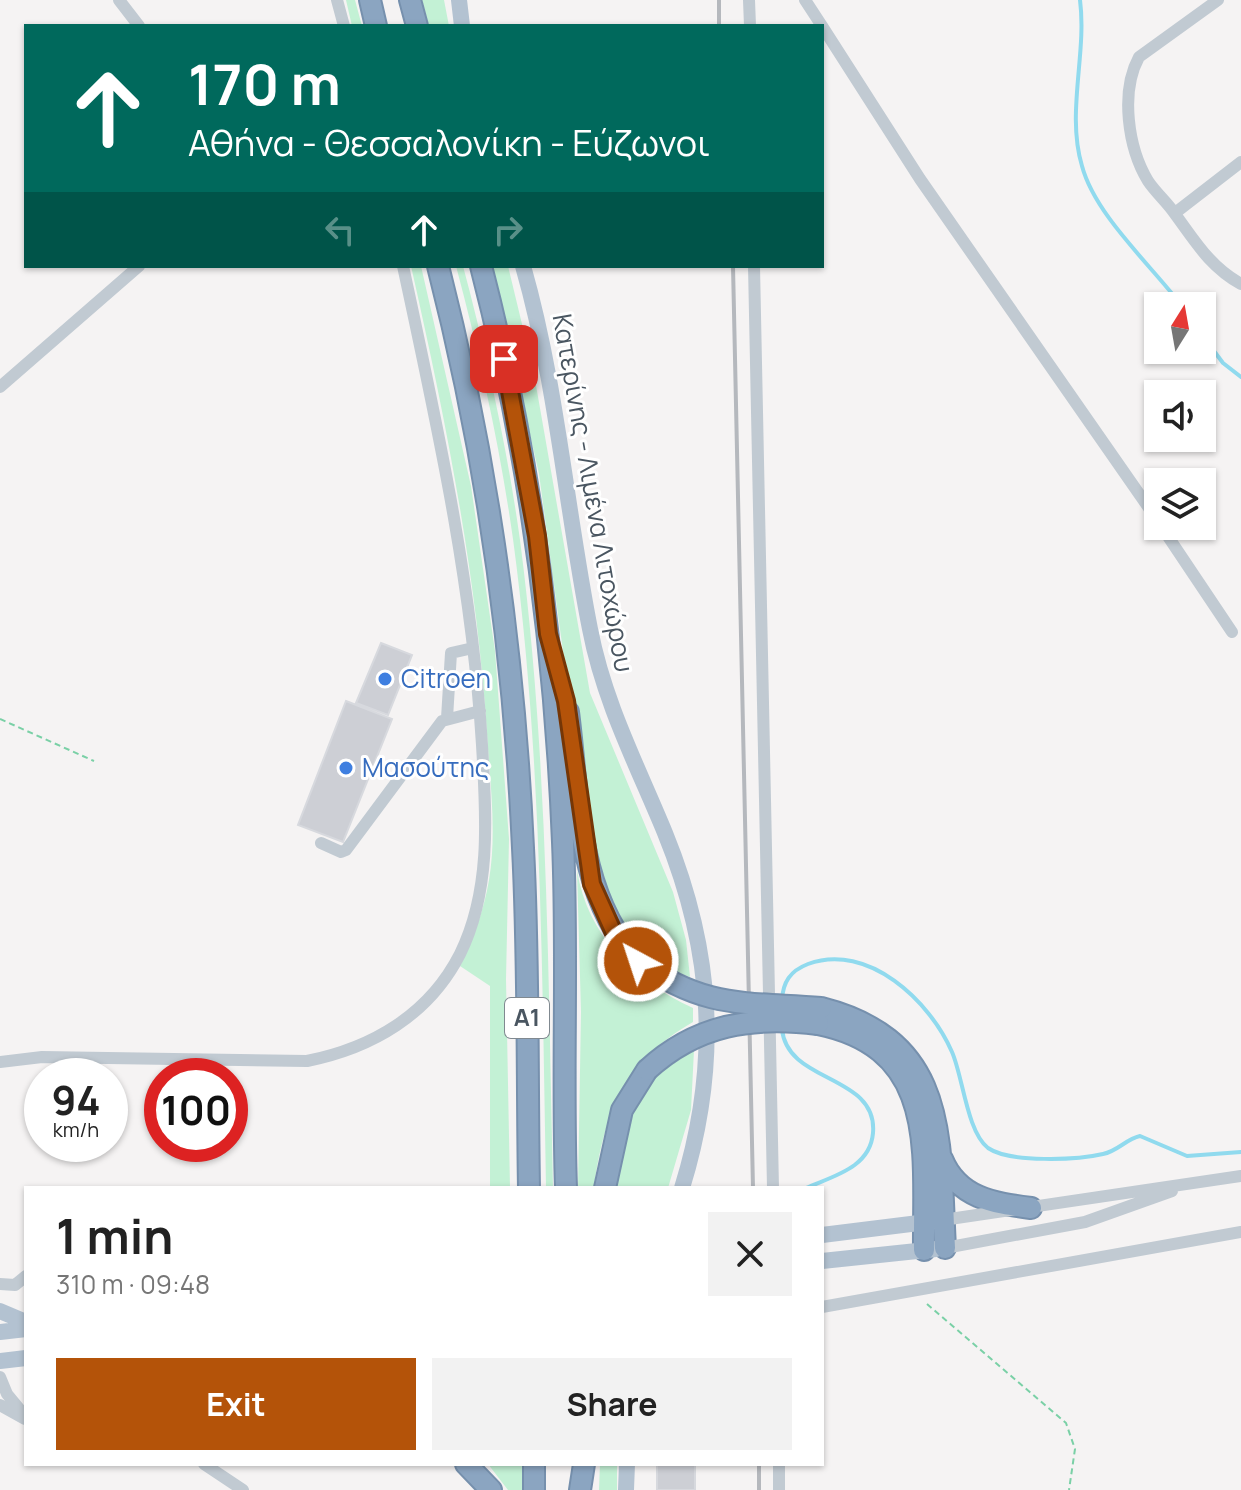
<!DOCTYPE html>
<meta charset="utf-8">
<style>
body{margin:0;font-family:Manrope,sans-serif;background:#f2f2f2;color:#222;height:100vh;display:flex;flex-direction:column;font-size:30px;white-space:nowrap}
*{box-sizing:border-box;margin:0}
p{font-size:26px;color:#767676}
.icon{flex:none;width:44px;height:44px;fill:none;stroke:currentColor;stroke-width:2;stroke-linecap:round;stroke-linejoin:round}
.map{position:relative;flex:1;overflow:hidden}
.panel{position:absolute;left:24px;top:1186px;width:800px;height:280px;display:flex;flex-direction:column;background:#fff;border-radius:0px;box-shadow:0 2px 6px #0004}
.panel>*{flex:none}
.top-card{position:absolute;left:24px;top:24px;width:800px;height:244px;border-radius:0px;box-shadow:0 2px 6px #0004;background:#00695c;color:#fff;overflow:hidden}
.needle{width:52px;rotate:11deg}
.tools{position:absolute;left:1144px;top:292px;display:grid;gap:16px}
.tools a{display:grid;place-items:center;width:72px;height:72px;border-radius:0px;background:#fff;box-shadow:0 2px 6px #0004;font-size:40px}
.speed{position:absolute;left:24px;top:1058px;display:flex;gap:16px;font-size:40px;font-weight:700;text-align:center}
.speed>*{display:grid;place-content:center;width:104px;height:104px;border-radius:50%;background:#fff;box-shadow:0 2px 6px #0004;line-height:1}
.speed small{font-size:20px;font-weight:400}
.speed .limit{border:12px solid #d22;background:#fff;color:#111}
.pin{position:absolute;display:grid;place-items:center;width:68px;height:68px;color:#fff;margin:-34px;border-radius:16px;box-shadow:0 4px 12px #0006}
.me{position:absolute;width:88px;margin:-44px;rotate:320deg;stroke-linejoin:round;filter:drop-shadow(0 0 6px #0008)}
.turn{display:flex;align-items:center;gap:28px;height:168px;padding:0 32px;font-size:36px}
.turn .icon{width:104px;height:104px;stroke-width:2.5}
.turn b{display:block;font-size:56px;line-height:68px}
.lanes{display:flex;align-items:center;height:76px;padding:0 32px;background:#0003;justify-content:center;gap:40px;direction:ltr}
.lanes .off{opacity:.35}
.round{display:grid;place-items:center;flex:none;width:84px;height:84px;border-radius:0px;background:#f2f2f2}
.head{display:flex;align-items:center;justify-content:space-between;height:136px;padding:0 32px}
h1{font-size:48px;font-weight:700;line-height:60px}
.cta{display:flex;gap:16px;margin-top:auto;padding:16px 32px}
.cta a{flex:1;height:92px;border-radius:0px;background:#b45309;color:#fff;font-size:32px;font-weight:700;line-height:92px;text-align:center}
.cta a+a{background:#f2f2f2;color:#222}
.map>svg:first-child{display:block}
.green{fill:#c3f1d5}
.lines{fill:none;stroke-linecap:round;stroke-linejoin:round}
.stream{stroke:#90daee;stroke-width:4}
.building{fill:#cdcfd5;stroke:#d7d9de;stroke-width:2}
.highway-casing{stroke:#7690ad;stroke-width:24}
.path{stroke:#7ad0a6;stroke-width:2;stroke-dasharray:6 4;stroke-linecap:butt}
.minor{stroke:#c1cad2;stroke-width:12}
.major{stroke:#b3c2d1;stroke-width:16}
.highway{stroke:#8ba5c1;stroke-width:20}
.rail{stroke:#b5b8bd;stroke-width:4}
.highway-bridge-casing{stroke:#7690ad;stroke-width:24;stroke-linecap:butt}
.highway-bridge{stroke:#8ba5c1;stroke-width:20}
.route-casing{stroke:#753606;stroke-width:20}
.route{stroke:#b45309;stroke-width:14}
.shop-dot{fill:#3f7fe0;stroke:#fff;stroke-width:3}
.labels{text-anchor:middle;stroke-width:6;stroke-linejoin:round;paint-order:stroke}
.shield{fill:#fff;stroke:#808990;stroke-width:2}
.shield-label{font-size:24px;font-weight:bold;fill:#4a5661}
.street-label{font-size:26px;fill:#4a5661;stroke:#fff}
.shop-label{font-size:26px;fill:#366cbe;stroke:#fff;text-anchor:start}
</style>
<div class="map">
<svg width="1241" height="1490" viewBox="0 0 1241 1490">
<rect width="100%" height="100%" fill="#f5f3f3"/>
<path class="green" d="M346,0H355L362,26H352Z
M422,0H444L449,26H429Z
M411,266H421L471,486L495,651L509,839L506,979L510,1188H490V986L460,966C473,939 484,910 489,880C497,833 490,782 487,734C477,576 446,421 411,266Z
M456,266H463C487,356 507,447 520,540C548,755 548,971 553,1188H546C542,972 542,754 513,539C500,447 480,356 456,266Z
M492,266H508L534,374L590,693L673,892L686,940L690,977L676,972L634,942L613,914L597,875L582,749L565,666L539,474Z
M577,870C587,935 634,981 693,1008V1022C625,1061 604,1113 594,1188H578L581,1012Z
M694,1050L691,1110L668,1188H611C628,1116 626,1091 694,1050Z
M488,1464H524V1490H508Z
M600,1464H617V1490H599Z"/>
<g class="lines">
<path class="stream" d="M1080,0C1087,54 1066,113 1082,166C1095,215 1151,265 1182,306
M1202,335L1223,363L1241,377
M782,1000C783,982 790,971 808,964C868,942 930,1001 952,1052C963,1077 967,1132 988,1148C1010,1163 1077,1160 1103,1154C1118,1151 1126,1139 1140,1136L1187,1156L1241,1152
M782,1029C787,1084 878,1074 873,1133C870,1168 833,1176 806,1188"/>
</g>
<path class="building" d="M381,643L412,655L388,715L356,703Z
M346,701L392,719L343,842L298,825Z
M657,1464H695V1490H657Z"/>
<g class="lines">
<defs>
<path id="highway" d="M370,0L376,26
M410,0L417,26
M438,266C487,457 514,651 523,848C529,961 527,1075 529,1188
M481,266C530,455 555,647 563,842C568,957 562,1073 566,1188
M568,712C579,797 576,894 638,961
M821,1008C950,1041 939,1138 945,1248
M818,1024C940,1049 923,1153 924,1250
M942,1159C958,1198 993,1203 1031,1208
M605,1188L622,1110L647,1070
M466,1464L491,1490
M534,1464V1490
M580,1490L584,1464"/>
</defs>
<use href="#highway" class="highway-casing"/>
<path class="path" d="M0,719L94,761
M927,1304L1066,1423L1075,1449L1069,1490"/>
<path class="minor" d="M119,0L139,26
M337,0L344,26
M749,0L750,26
M805,0L822,26
M1218,0L1139,57C1120,92 1128,148 1148,181C1156,193 1167,202 1175,214C1195,241 1210,267 1241,284
M822,26L920,179L1158,521
M1175,213L1241,162
M754,266L773,1188
M0,387L139,266
M1161,526L1232,632
M447,718L451,653L473,648
M321,843L341,852L346,850L442,721L480,711
M0,1062L42,1057L307,1061C372,1048 429,1015 460,954C492,889 486,814 482,745C472,582 437,425 403,266
M943,1220L1241,1176
M945,1248L1085,1222L1172,1191
M0,1284L15,1285L26,1276
M822,1307L1241,1232
M0,1377L7,1394L26,1417
M0,1405L25,1419
M204,1464L243,1490
M779,1464V1490"/>
<path class="major" d="M459,0L462,26
M523,266C557,385 566,508 590,629C604,702 637,765 665,833C714,953 720,1065 682,1188
M822,1235L935,1221
M822,1261L936,1249
M0,1311L26,1322
M0,1332L26,1329
M0,1361L26,1358
M626,1490L627,1464"/>
<use href="#highway" class="highway"/>
<path class="rail" d="M719,0V26
M733,266L753,1188
M759,1464V1490"/>
<defs>
<path id="highway-bridge" d="M638,961C704,1009 744,1002 821,1008
M647,1070C697,1024 752,1016 818,1024"/>
</defs>
<use href="#highway-bridge" class="highway-bridge-casing"/>
<use href="#highway-bridge" class="highway-bridge"/>
</g>
<g class="lines">
<defs>
<path id="route" d="M504,359L537,536L548,634L566,701L592,884L614,933L638,961"/>
</defs>
<use href="#route" class="route-casing"/>
<use href="#route" class="route"/>
</g>
<g class="shop-dot">
<circle cx="385" cy="679" r="8"/>
<circle cx="346" cy="768" r="8"/>
</g>
<g class="labels">
<rect class="shield" x="505" y="998" width="44" height="40" rx="6"/>
<g class="shield-label">
<text x="527" y="1026">Α1</text>
</g>
<g class="street-label">
<text transform="translate(593 493) rotate(80)" y="9">Κατερίνης - Λιμένα Λιτοχώρου</text>
</g>
<g class="shop-label">
<text x="401" y="688">Citroen</text>
<text x="362" y="777">Μασούτης</text>
</g>
</g>
</svg>
<div class="tools">
<a><svg class="needle" viewBox="-14 -14 28 28"><path d="M0-13l5 13h-10z" fill="#e53935"/><path d="M0 13l5-13h-10z" fill="#767676"/></svg></a>
<a><svg class="icon" aria-label="sound" viewBox="0 0 24 24"><path d="M4 9h4l5-4v14l-5-4H4zM17 9q2 3 0 6"/></svg></a>
<a><svg class="icon" aria-label="layers" viewBox="0 0 24 24"><path d="M12 4l9 5-9 5-9-5zM3 14l9 5 9-5"/></svg></a>
</div>
<div class="speed"><div>94<small>km/h</small></div><div class="limit">100</div></div>
<div class="pin" style="left:504px;top:359px;background:#d93025"><svg class="icon" aria-label="arrive" viewBox="0 0 24 24"><path d="M6 21V4h12l-3 4 3 4H6"/></svg></div>
<svg class="me" style="left:638px;top:961px" viewBox="-20 -20 40 40"><circle r="17" fill="#b45309" stroke="#fff" stroke-width="3"/><path d="M0-11L8 9 0 5-8 9z" fill="#fff"/></svg>
<div class="top-card">
<div class="turn"><svg class="icon" aria-label="ahead" viewBox="0 0 24 24"><path d="M12 20V5M6 11l6-6 6 6"/></svg><div><b>170 m</b>Αθήνα - Θεσσαλονίκη - Εύζωνοι</div></div>
<div class="lanes"><svg class="icon off" aria-label="left" viewBox="0 0 24 24"><path d="M17 20v-9H6M10 6l-5 5 5 5"/></svg><svg class="icon" aria-label="ahead" viewBox="0 0 24 24"><path d="M12 20V5M6 11l6-6 6 6"/></svg><svg class="icon off" aria-label="right" viewBox="0 0 24 24"><path d="M7 20v-9h11M14 6l5 5-5 5"/></svg></div>
</div>
<section class="panel">
<div class="head"><div><h1>1 min</h1><p>310 m · 09:48</p></div><a class="round"><svg class="icon" aria-label="close" viewBox="0 0 24 24"><path d="M6 6l12 12M18 6L6 18"/></svg></a></div>
<div class="cta"><a>Exit</a><a>Share</a></div>
</section>
</div>
